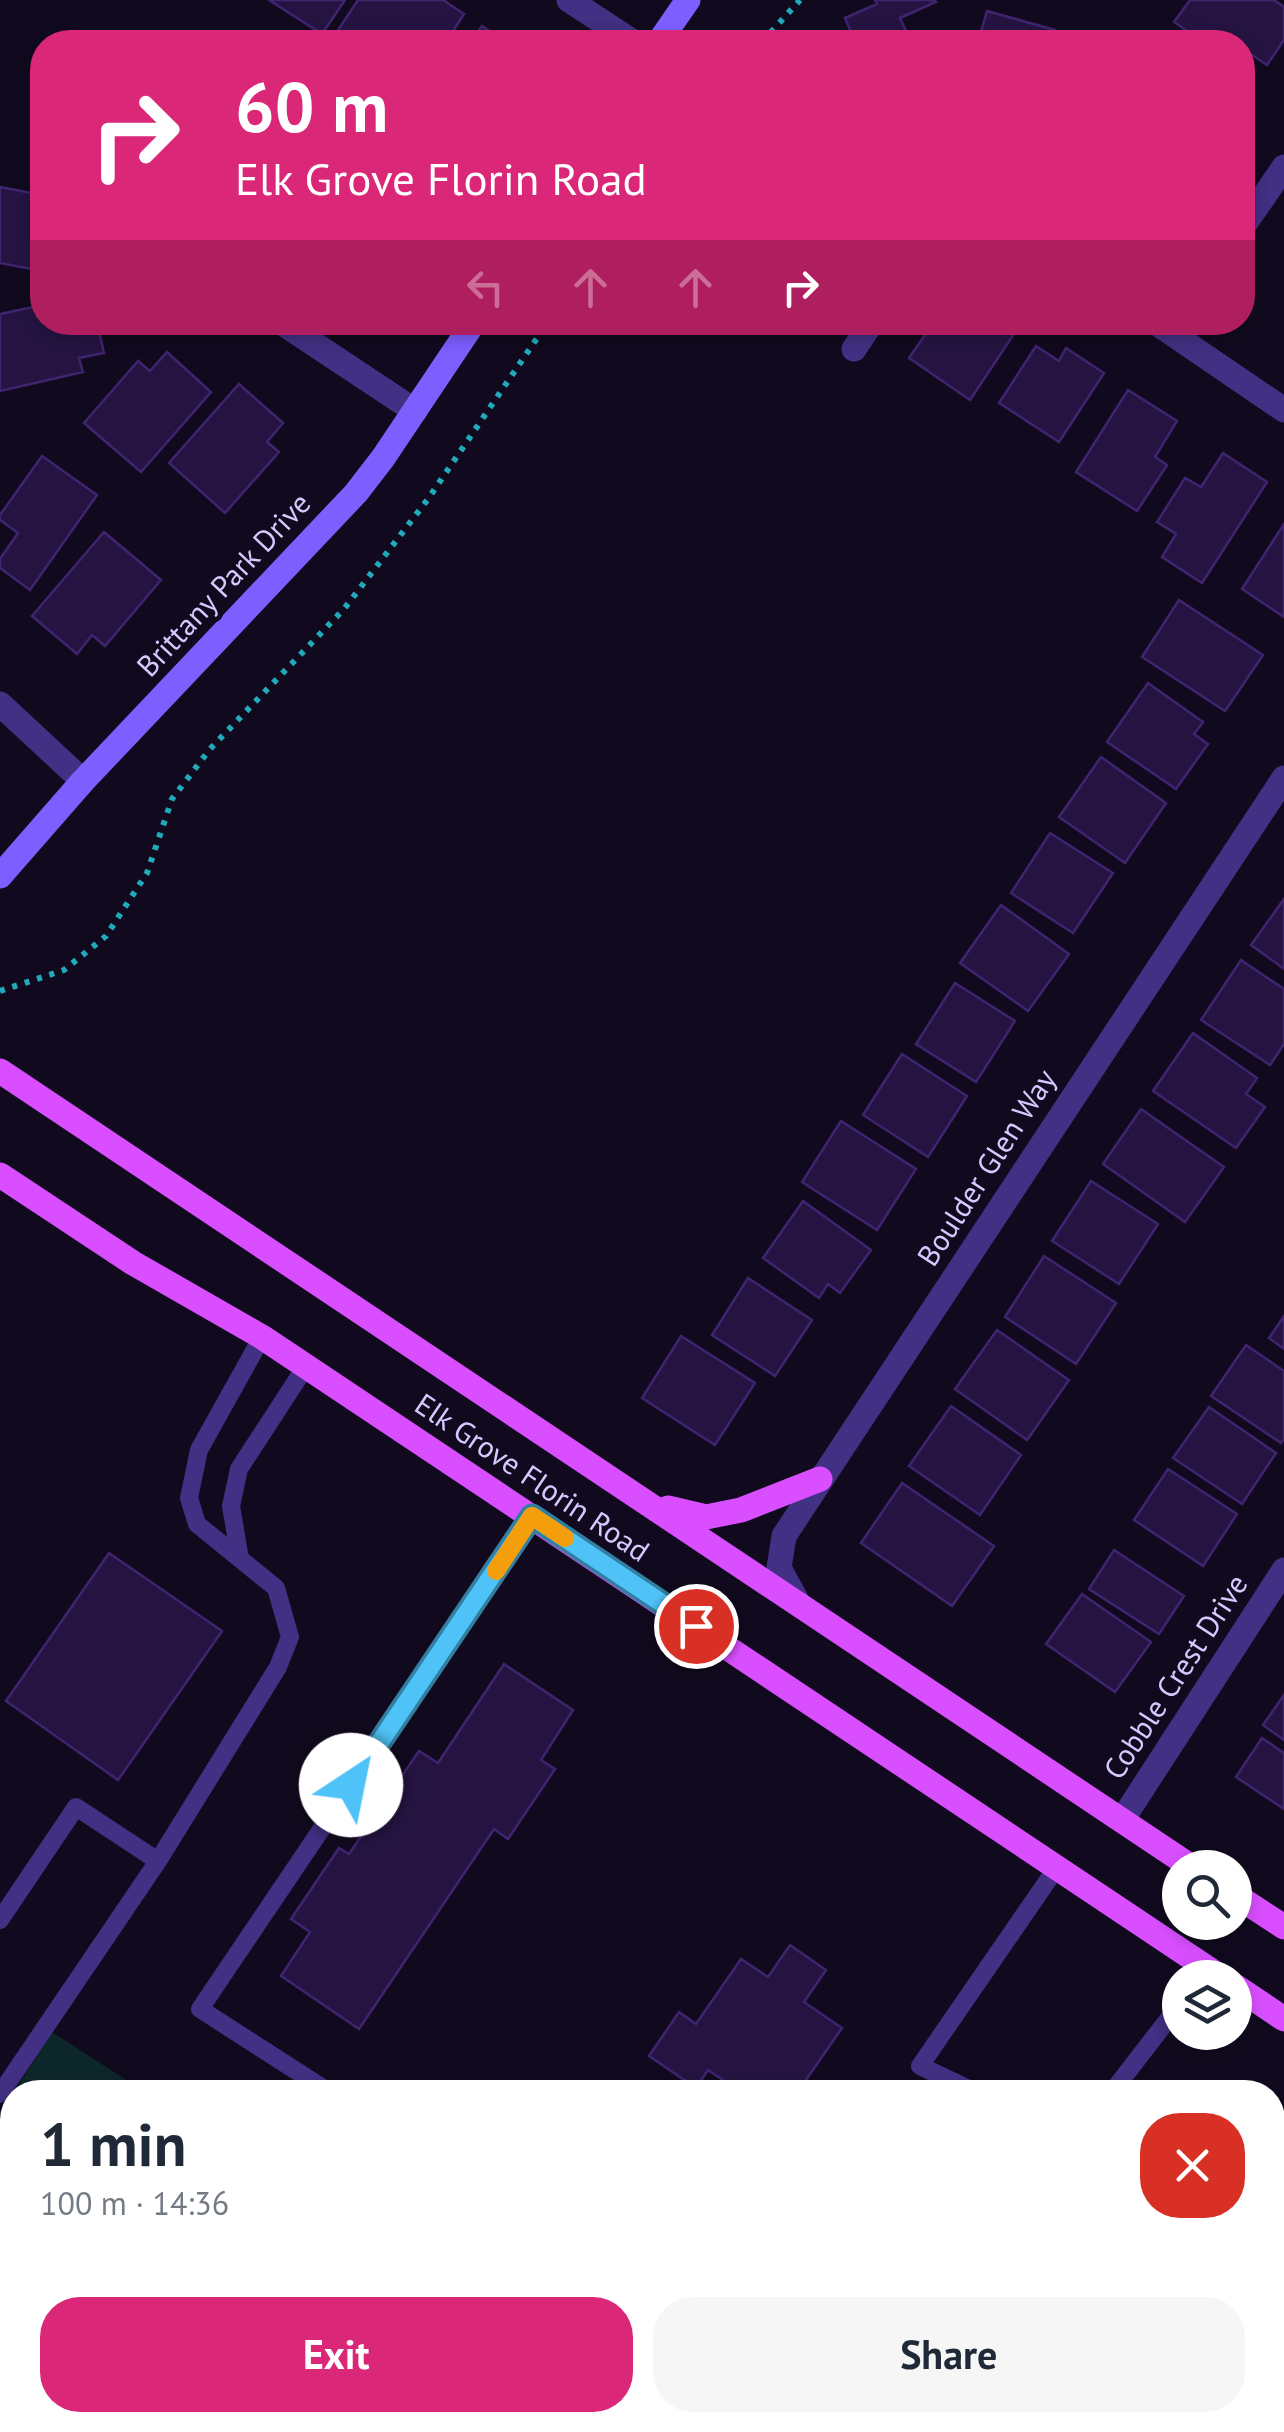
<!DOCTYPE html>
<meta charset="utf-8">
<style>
body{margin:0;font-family:"PT Sans",sans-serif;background:#f6f6f7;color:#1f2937;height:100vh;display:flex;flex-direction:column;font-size:38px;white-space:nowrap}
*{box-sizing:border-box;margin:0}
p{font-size:32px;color:#747a83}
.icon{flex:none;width:55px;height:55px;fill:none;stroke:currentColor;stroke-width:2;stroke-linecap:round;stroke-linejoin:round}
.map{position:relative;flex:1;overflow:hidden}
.details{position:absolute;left:0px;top:2080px;width:1285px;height:352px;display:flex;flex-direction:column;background:#fff;border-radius:40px 40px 0 0;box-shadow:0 5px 15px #0003}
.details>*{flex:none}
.guide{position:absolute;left:30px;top:30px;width:1225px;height:305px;border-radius:40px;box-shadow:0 5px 15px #0003;background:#db2777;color:#fff;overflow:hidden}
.buttons{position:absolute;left:1162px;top:1850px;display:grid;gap:20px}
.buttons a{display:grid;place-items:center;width:90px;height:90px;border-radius:50%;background:#fff;box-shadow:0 5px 15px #0003;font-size:50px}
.pin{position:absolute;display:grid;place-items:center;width:85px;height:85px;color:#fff;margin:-42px;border:5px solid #fff;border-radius:50%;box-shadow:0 2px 10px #0007}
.me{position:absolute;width:110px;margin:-55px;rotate:34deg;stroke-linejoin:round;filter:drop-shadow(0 0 8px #0008)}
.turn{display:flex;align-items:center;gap:35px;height:210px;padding:0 40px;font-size:45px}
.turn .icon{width:130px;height:130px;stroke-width:2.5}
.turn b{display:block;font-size:70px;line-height:85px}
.lanes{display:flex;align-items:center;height:95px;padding:0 40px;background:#0003;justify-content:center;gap:50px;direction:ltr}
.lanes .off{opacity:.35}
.round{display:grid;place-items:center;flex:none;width:105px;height:105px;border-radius:40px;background:#f6f6f7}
.headline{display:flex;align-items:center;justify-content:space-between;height:170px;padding:0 40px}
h1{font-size:60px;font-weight:700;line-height:75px}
.cta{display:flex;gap:20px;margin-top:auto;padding:20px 40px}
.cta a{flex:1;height:115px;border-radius:40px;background:#db2777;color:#fff;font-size:40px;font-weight:700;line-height:115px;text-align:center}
.cta a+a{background:#f6f6f7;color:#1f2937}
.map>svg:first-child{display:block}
.green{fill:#0d262a}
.building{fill:#251442;stroke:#3f2470;stroke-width:2.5}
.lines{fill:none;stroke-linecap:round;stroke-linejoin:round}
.path{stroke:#21abba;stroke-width:6;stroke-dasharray:5 8;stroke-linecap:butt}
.lane{stroke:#413083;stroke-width:18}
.street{stroke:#413083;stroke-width:25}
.secondary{stroke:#7d5fff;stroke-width:25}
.primary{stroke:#d94fff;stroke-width:25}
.route-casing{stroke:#337fa1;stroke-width:25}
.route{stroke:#4fc3f7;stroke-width:18}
.slow{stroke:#f59e0b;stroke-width:18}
.labels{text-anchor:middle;stroke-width:10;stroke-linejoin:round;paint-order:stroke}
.street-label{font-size:30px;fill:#d7c8ff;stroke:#110a1f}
</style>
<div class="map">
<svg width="1284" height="2432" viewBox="0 0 1284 2432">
<rect width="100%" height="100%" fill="#110a1f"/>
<path class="green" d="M52,2032L145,2092H14Z
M12,2094V2420H945L964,2432H0V2114Z"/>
<path class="building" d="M269,0H345L322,34Z
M358,0H443L464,14L446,42H330Z
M875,0H935L936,2L900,18L911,42H855L845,18L877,4Z
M1190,0H1274L1284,7V40L1267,65L1242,48V42L1231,40L1203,42L1174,22Z
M987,11L1055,30L1052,42H978Z
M482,26L506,42H470Z
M0,187L42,195V271L0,263Z
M42,305V322H97L104,353L79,358L83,372L0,391V314Z
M934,322H1022L970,400L909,358Z
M1036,346L1059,361L1066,348L1104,373L1059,442L999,403Z
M167,352L211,392L141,472L84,423L138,361L150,371Z
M239,384L283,423L267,442L279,452L225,513L169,463Z
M1128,390L1177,421L1155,457L1167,465L1137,511L1076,472Z
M1223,453L1267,482L1202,583L1162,557L1176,534L1157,522L1185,478L1201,487Z
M42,456L97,495L30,590L0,568V559L18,533L0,520V515Z
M1284,524V617L1242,589Z
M104,532L161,580L105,646L92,635L77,654L32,616Z
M1179,600L1263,655L1225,711L1142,657Z
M1148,683L1203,722L1194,734L1208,744L1176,789L1107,742Z
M1101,757L1166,803L1125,863L1059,817Z
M1050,833L1113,873L1073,933L1011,893Z
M1284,899V969L1251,945Z
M1001,905L1069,954L1028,1011L960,963Z
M1241,960L1284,989V1044L1270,1065L1201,1020Z
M955,983L1015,1021L976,1082L916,1044Z
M1193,1033L1257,1078L1246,1094L1265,1107L1236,1148L1153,1091Z
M902,1054L967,1096L928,1157L863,1115Z
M1141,1109L1224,1167L1185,1222L1103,1164Z
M841,1121L916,1169L877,1230L802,1182Z
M1091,1181L1158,1224L1119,1284L1052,1241Z
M803,1201L871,1250L840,1293L828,1284L819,1298L763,1258Z
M1044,1256L1116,1303L1076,1364L1005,1317Z
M748,1278L812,1320L775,1376L712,1335Z
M1284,1316V1349L1269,1338Z
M997,1330L1069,1380L1027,1440L955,1389Z
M681,1336L755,1383L715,1445L642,1398Z
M1246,1345L1284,1371V1439L1281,1443L1211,1396Z
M951,1406L1021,1455L980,1515L909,1466Z
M1209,1407L1276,1453L1242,1504L1173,1458Z
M1168,1469L1237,1514L1203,1566L1134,1520Z
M902,1483L994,1546L952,1606L861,1543Z
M1114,1550L1184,1596L1159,1634L1089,1589Z
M109,1553L222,1631L118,1780L6,1701Z
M1082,1594L1151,1642L1115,1692L1046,1644Z
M504,1664L573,1710L541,1760L555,1769L508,1839L494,1829L359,2029L281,1976L310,1932L291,1919L339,1848L349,1854L419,1751L438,1763Z
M1284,1695V1740L1263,1725Z
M1262,1738L1284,1753V1809L1236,1777Z
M790,1945L826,1970L804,2002L842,2028L801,2087L794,2092H741L708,2070L696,2088L649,2056L679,2012L696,2024L741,1959L768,1977Z"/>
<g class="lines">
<path class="path" d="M762,42L800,0
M0,991L64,970L106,936L147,873L172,799L210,749L344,609L428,499L548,322"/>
<path class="lane" d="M240,1559L231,1506L239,1469L306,1366
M0,1920L76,1807L158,1861
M326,2090L200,2009L532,1517
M975,2092L920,2066L1057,1867
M1112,2092L1180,2004
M0,2094L158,1861L278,1667L290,1637L276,1588L197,1524L189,1498L199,1450L262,1337"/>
<path class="street" d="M569,0L633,42
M1242,228L1284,167
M281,322L415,411
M1155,322L1284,410
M854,349L872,322
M0,704L83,781
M797,1601L779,1568L784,1536L1284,778
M1122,1820L1284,1570"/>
<path class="secondary" d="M659,42L688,0
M0,876L83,781L356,493L383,458L474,322"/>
<path class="primary" d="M0,1071L1193,1868
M0,1175L133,1263L262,1337L1222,1978
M668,1508L706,1517L741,1510L820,1479
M1235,1895L1284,1927
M1235,1986L1284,2019"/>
</g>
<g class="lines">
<defs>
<path id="route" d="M351,1785L532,1516L696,1626"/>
</defs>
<use href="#route" class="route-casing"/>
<use href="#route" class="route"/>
<path class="slow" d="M496,1571L532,1516L565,1538"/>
</g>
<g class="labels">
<g class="street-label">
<text transform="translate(224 585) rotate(-47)" y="10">Brittany Park Drive</text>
<text transform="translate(987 1168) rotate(-57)" y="10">Boulder Glen Way</text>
<text transform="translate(532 1478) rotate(34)" y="10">Elk Grove Florin Road</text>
<text transform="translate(1176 1677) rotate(-57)" y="10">Cobble Crest Drive</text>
</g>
</g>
</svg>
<div class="buttons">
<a><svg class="icon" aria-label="search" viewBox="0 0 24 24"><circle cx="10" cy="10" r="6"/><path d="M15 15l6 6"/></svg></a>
<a><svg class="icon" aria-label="layers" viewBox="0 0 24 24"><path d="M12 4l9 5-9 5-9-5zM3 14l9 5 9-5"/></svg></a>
</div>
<div class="pin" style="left:696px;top:1626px;background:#d93025"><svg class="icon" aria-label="arrive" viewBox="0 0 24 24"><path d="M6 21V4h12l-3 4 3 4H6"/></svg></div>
<svg class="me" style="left:351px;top:1785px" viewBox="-20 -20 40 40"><circle r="19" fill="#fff"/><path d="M0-13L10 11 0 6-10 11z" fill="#4fc3f7"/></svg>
<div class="guide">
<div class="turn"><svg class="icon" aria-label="right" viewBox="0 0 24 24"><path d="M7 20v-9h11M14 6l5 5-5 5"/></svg><div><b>60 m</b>Elk Grove Florin Road</div></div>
<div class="lanes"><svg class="icon off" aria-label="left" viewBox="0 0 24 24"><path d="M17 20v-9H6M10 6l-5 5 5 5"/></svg><svg class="icon off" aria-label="ahead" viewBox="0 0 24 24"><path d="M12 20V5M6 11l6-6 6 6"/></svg><svg class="icon off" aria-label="ahead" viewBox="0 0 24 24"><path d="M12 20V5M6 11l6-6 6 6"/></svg><svg class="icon" aria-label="right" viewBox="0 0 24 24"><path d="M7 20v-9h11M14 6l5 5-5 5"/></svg></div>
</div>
<section class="details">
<div class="headline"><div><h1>1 min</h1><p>100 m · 14:36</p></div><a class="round" style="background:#d93025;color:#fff"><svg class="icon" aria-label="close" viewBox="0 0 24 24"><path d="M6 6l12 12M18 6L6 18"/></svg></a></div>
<div class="cta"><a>Exit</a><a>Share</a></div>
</section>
</div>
